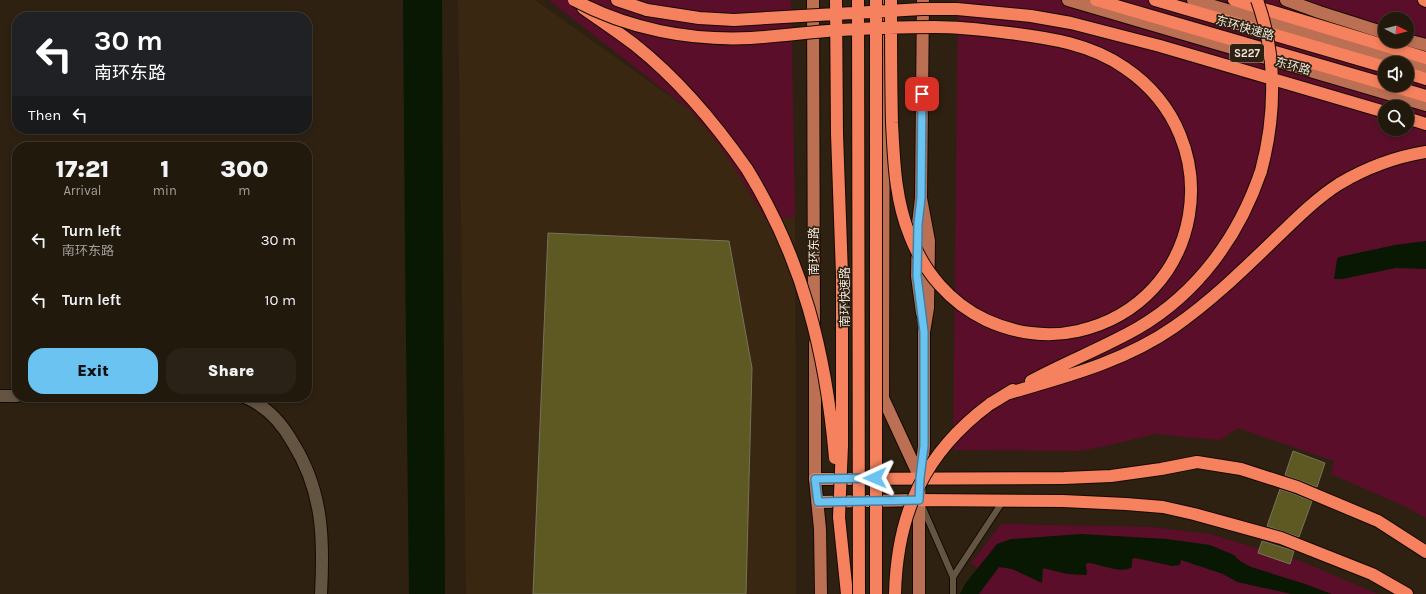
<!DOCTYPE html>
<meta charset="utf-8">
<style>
body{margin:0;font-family:Karla,"Noto Sans SC",sans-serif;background:#2a2216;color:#f1f3f6;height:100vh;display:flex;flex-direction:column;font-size:15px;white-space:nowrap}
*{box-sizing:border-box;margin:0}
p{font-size:13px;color:#a2a09d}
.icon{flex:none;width:22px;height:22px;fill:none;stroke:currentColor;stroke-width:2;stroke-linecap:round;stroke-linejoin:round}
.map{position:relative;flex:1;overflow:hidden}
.drawer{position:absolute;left:12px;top:142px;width:300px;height:260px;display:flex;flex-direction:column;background:#22190d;border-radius:16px;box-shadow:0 2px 6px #0003,0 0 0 1px #3f382e}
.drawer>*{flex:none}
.banner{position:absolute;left:12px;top:12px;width:300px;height:122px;border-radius:16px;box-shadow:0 2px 6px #0003,0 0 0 1px #3f382e;background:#202124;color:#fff;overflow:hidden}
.needle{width:26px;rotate:96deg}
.buttons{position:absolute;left:1378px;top:12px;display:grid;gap:8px}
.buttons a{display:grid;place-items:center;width:36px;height:36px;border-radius:50%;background:#22190d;box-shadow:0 2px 6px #0003,0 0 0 1px #3f382e;font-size:20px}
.pin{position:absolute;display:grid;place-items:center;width:34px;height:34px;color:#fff;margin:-17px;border-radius:8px;box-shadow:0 2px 6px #0006}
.me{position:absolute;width:44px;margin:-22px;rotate:269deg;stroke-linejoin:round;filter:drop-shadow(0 0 3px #0008)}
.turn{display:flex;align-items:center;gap:14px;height:84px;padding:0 16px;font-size:18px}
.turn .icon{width:52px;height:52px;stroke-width:2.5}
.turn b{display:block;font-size:28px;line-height:34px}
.then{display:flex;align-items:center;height:38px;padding:0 16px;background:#0003;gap:8px;font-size:15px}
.eta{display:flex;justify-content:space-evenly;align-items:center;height:68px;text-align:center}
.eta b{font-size:24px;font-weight:800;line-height:28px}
.cta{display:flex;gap:8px;margin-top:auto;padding:8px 16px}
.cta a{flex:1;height:46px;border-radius:16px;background:#6ac3f1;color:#111;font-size:16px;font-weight:800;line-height:46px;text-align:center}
.cta a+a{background:#2a2216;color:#f1f3f6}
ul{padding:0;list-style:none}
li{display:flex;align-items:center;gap:12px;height:60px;padding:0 16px}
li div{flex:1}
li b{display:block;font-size:15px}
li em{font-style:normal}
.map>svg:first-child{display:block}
.built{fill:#392711}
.green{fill:#5b0e2a;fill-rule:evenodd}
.water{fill:#081802}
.building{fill:#5e5822;stroke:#76745d}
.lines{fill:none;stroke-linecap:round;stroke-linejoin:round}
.lane-casing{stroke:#160a00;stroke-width:8}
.street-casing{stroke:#160a00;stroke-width:14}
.primary-casing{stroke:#160a00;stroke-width:14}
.highway-casing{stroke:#160a00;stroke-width:14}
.lane{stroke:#645543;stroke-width:6}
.street{stroke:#645543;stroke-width:12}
.primary{stroke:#bb6f53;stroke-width:12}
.highway{stroke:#f5815e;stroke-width:12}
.highway-bridge-casing{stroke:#160a00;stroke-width:14;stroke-linecap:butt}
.highway-bridge{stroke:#f5815e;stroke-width:12}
.route-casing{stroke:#457f9d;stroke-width:10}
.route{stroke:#6ac3f1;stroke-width:7}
.labels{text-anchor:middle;stroke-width:3.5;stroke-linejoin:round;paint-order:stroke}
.shield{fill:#2e2111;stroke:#b7aca0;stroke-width:1}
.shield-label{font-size:11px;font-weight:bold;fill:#f2e8de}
.street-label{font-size:12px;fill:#f2e8de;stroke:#2e2111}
</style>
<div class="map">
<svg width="1426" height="594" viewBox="0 0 1426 594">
<rect width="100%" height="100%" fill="#2e2111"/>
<path class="built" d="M458,0H535L691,111L707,129L727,156L766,220L795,217L796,594H466Z"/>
<path class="green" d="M549,0H791L795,217L766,220C743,181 721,144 691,111Z
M958,0H1426V518L1404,506L1331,474L1334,461L1238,428L1220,440L1155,434L1106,446L1080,451L953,450ZM1385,19H1407V41H1385ZM1385,63H1407V85H1385ZM1385,107H1407V129H1385Z
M1001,524L1151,527L1210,534L1303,562L1378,594H976L977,568L971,563Z"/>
<path class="water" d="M403,0H442L445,594H409L405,254Z
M1426,241V269L1396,268L1342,279H1334L1337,259L1339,257L1395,245Z
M1081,534L1167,539L1210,545L1234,555L1240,561L1251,567L1305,584L1332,594H1292L1237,582L1223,574L1181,560L1180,565L1172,566L1135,558L1132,559V567C1120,575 1100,563 1087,563C1084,567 1089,572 1086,575L1067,574L1043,568L1042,583L1012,569L999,567L979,594H960L965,584L997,544L1011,539Z"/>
<path class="building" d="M548,233L729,241L752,368L746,594H533Z
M1293,451L1325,463L1317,487L1285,475Z
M1280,489L1312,501L1299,537L1267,526Z
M1262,541L1294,551L1290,564L1258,553Z"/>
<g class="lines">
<defs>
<path id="lane" d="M922,506L953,577V594
M953,577L1003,501"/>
<path id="street" d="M0,396H17
M245,397C266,406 282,423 293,443C323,491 324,539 321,594"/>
<path id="primary" d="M813,0L814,323
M884,0L883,398L920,478
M1068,0L1426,105
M1193,0L1426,68
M1286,0L1319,12L1385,33
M1407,40L1426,45
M922,313L917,276L918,224L921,198L923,0
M815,343V479L820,529L821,594
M919,594V500L920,478L924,447V332L928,308L929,241L921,198"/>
<path id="highway" d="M617,0L647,10
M1096,0L1385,84
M1155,0L1385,67
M1234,0L1426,58
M1424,0L1426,1
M583,8C600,20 618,32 635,45C679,80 715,123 747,169
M1407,73L1426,79
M1389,85L1426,96
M1407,118L1426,124
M1031,381C1066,362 1103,348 1138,328C1198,293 1239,236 1261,171
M1006,394C1064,377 1124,362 1174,327C1210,302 1241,272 1272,242C1293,222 1314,200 1339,184C1366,168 1395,157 1426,152
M990,404L1013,390
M815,479L1064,478L1111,476L1161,469L1197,462L1241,469L1297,487L1378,521L1426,552
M818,502L919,500L1063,501L1126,504L1163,507L1194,514L1281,538L1372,574L1407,594
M839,517L847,594"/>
</defs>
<use href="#lane" class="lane-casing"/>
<use href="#street" class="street-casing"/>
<use href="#primary" class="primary-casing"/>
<use href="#highway" class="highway-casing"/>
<use href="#lane" class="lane"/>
<use href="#street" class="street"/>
<use href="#primary" class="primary"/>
<use href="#highway" class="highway"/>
<defs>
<path id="highway-bridge" d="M574,0C628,29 690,41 751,38C781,36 810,32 840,30C871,28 903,27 935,27C960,27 985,30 1009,33C1050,38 1091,44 1125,68C1231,140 1205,302 1078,331C1047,338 1014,333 986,320C950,303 924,272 910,236C895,200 894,161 892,123C891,82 891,41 891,0
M836,0L837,134L842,275V446L839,517
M858,0L859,594
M876,0V594
M1257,0C1277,55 1276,115 1261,171
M647,10L699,18L734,20L922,9H957L1031,16L1071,23L1160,46L1385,112
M747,169C803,260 826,353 835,458
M895,594C897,513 924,453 990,404"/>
</defs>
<use href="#highway-bridge" class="highway-bridge-casing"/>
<use href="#highway-bridge" class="highway-bridge"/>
</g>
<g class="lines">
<defs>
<path id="route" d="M875,478L815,479L818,502L919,500L920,478L924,446V332L917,276L918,224L921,198L922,94"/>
</defs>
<use href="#route" class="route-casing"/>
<use href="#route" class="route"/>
</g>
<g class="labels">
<rect class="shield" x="1230" y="44" width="34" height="18" rx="3"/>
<g class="shield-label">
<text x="1247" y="57">S227</text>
</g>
<g class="street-label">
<text transform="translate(1245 28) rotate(16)" y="4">东环快速路</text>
<text transform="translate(1293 66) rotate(16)" y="4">东环路</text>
<text transform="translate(814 251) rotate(-90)" y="4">南环东路</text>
<text transform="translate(845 297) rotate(-90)" y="4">南环快速路</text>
</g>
</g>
</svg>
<div class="buttons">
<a><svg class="needle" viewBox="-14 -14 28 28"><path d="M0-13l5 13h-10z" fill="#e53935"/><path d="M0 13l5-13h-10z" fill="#a2a09d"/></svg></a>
<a><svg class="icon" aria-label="sound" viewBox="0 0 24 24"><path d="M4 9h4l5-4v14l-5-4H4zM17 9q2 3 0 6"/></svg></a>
<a><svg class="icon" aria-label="search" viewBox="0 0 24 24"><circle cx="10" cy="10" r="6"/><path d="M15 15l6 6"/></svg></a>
</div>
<div class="pin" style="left:922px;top:94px;background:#d93025"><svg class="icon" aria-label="arrive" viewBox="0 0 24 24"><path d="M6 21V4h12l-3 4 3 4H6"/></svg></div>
<svg class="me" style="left:875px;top:478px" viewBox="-20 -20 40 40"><path d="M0-17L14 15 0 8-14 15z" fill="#6ac3f1" stroke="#fff" stroke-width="4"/></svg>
<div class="banner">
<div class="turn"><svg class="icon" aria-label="left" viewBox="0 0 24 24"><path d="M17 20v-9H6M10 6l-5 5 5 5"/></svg><div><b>30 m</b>南环东路</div></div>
<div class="then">Then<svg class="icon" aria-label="left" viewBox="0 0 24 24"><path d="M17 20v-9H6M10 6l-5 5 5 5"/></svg></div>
</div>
<section class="drawer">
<div class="eta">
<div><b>17:21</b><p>Arrival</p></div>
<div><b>1</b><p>min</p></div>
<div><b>300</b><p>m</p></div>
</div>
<ul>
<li><svg class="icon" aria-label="left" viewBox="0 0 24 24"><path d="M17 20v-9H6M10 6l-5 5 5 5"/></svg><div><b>Turn left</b><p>南环东路</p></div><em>30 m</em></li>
<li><svg class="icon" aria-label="left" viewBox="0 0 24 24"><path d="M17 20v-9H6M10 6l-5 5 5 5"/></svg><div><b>Turn left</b></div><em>10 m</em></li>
</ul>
<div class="cta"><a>Exit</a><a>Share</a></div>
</section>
</div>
